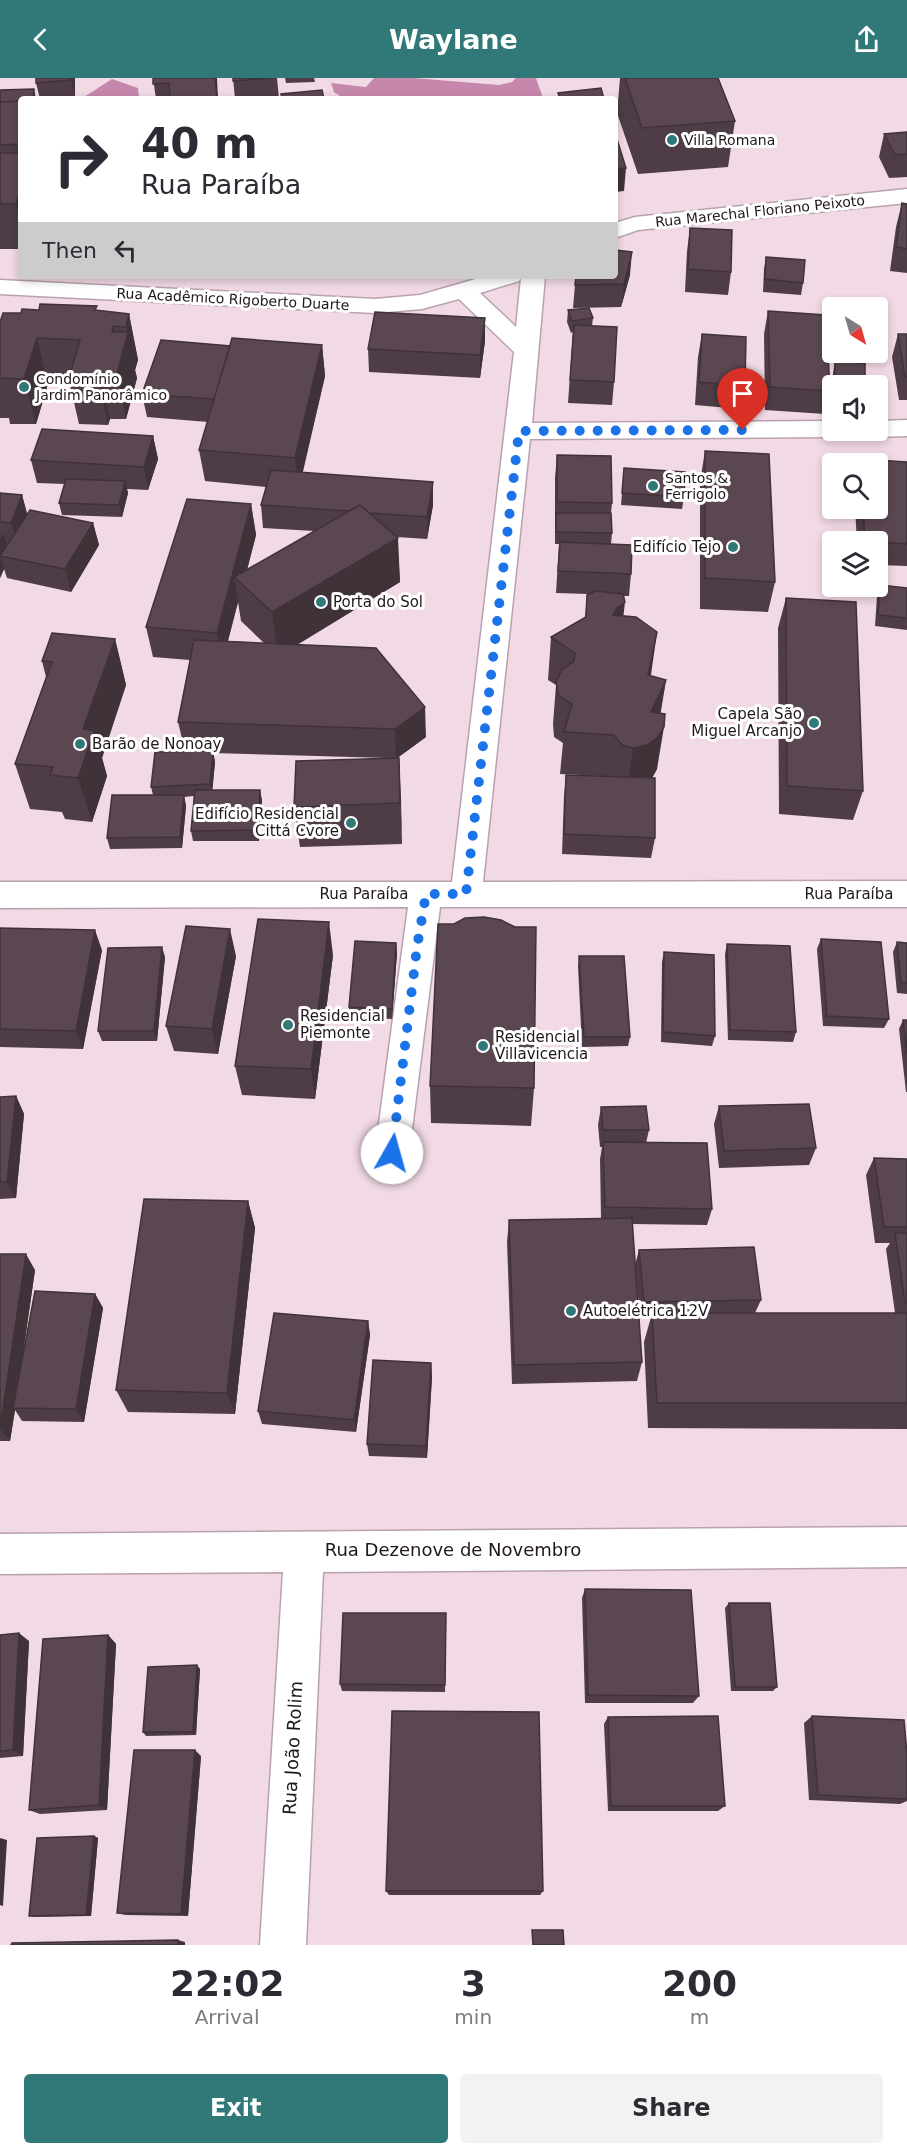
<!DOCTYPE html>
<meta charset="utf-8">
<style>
body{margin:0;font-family:"DejaVu Sans",sans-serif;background:#f2f2f3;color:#2b2b33;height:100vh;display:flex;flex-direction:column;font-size:22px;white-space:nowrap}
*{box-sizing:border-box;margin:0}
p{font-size:20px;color:#7c7c81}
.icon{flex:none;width:33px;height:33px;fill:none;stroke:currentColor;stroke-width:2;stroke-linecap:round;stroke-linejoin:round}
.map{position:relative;height:1867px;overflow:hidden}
.drawer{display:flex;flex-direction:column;background:#fff;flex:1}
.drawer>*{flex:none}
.hud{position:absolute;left:18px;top:18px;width:600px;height:183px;border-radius:6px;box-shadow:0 3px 9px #0003;background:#fff;color:#2b2b33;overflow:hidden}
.needle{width:39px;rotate:143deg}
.fabs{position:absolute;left:822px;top:219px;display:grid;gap:12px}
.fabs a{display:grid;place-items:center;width:66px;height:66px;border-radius:6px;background:#fff;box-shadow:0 3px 9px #0003;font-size:30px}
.pin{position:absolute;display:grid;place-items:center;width:51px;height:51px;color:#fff;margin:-62px -26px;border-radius:50% 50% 50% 0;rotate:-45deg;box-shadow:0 0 6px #0007}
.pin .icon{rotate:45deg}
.me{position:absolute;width:66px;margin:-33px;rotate:7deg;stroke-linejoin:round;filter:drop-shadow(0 0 4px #0008)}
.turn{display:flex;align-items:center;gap:21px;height:126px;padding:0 24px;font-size:27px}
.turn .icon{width:78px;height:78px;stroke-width:2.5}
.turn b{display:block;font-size:42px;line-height:51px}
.then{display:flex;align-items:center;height:57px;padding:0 24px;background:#0003;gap:12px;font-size:22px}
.eta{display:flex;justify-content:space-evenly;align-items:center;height:102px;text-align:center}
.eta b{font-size:36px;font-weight:700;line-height:42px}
.action{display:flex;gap:12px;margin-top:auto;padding:12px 24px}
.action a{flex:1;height:69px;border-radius:6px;background:#307978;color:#fff;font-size:24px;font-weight:700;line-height:69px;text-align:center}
.action a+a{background:#f2f2f3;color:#2b2b33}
header{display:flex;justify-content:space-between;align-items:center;height:78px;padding:0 24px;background:#307978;color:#fff;font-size:27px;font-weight:700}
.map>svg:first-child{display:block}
.forest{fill:#c687ac}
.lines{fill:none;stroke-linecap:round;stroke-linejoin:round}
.minor-casing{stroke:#b9a2af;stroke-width:3}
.minor{fill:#fff;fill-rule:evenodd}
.wall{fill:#4e3d47;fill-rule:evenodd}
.shaded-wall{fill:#403239}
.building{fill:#5b4752;stroke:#403239;stroke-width:1.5}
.route{stroke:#1a73e8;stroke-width:10;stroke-dasharray:0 18}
.poi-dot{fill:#307978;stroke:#fff;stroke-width:2}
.labels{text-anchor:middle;stroke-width:6;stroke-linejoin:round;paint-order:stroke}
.far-poi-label{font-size:14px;fill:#20171c;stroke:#fff;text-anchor:start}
.far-street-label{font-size:14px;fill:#20171c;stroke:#fff}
.poi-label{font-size:15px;fill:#20171c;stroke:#fff;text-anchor:start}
.street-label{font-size:15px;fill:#20171c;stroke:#fff}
.near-street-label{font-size:18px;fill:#20171c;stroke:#fff}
</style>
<header><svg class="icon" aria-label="back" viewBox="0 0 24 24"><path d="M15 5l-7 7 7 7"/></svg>Waylane<svg class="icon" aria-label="share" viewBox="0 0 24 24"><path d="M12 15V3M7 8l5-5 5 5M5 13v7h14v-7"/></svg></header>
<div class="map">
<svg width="907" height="1867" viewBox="0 0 907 1867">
<rect width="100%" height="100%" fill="#f1d9e6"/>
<path class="forest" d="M374,0H413L499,7L512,4L516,0H536L543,20L344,21L334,14L331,5L366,9Z
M112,1L138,10L139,21H81Z"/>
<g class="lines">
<defs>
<path id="minor" d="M907,111V125L638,152L615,160V145L635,139Z
M486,198H545L532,345L832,343V352H844L841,357L832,359L530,361L483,804L907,803V829H440L409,1075L404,1086L392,1091L380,1086L375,1075L408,829L0,830V804H452L514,274L459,221L422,231L375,235L0,216V202L375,221L420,217ZM521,200L516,249L480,215L519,203Z
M907,342V358L878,359L869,357L866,352H878V343Z
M907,1449V1489L323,1494L306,1867H260L283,1494L0,1496V1456Z"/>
</defs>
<use href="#minor" class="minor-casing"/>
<use href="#minor" class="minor"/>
</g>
<path class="wall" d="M36,0H75V21H40L36,5Z
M153,0L218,21H156Z
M233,0H277L279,21H235Z
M285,0H314L315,4L286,5Z
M620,0H718L735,43L728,89L638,96L617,35Z
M0,12L21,21V171H0Z
M907,54V99L889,100L879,79L884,56Z
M902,125L907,126V195L890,193L896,149Z
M690,150L731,194L728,217L685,214L687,173Z
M766,179L803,205L801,217L763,214L764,191Z
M630,197L621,229L573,230L575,207Z
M97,232L129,236L138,282L135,292L137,300L126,341H110L108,347L79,346L70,307L48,306L36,346H10L9,340H0V244L21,235Z
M568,232L593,240L592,248L614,304L612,327L568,325L573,254L571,255L567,244Z
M768,233L830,313L825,336L765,332L764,256Z
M702,256L745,308L740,331L695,327L698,279Z
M898,256H907V322H899L892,279Z
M485,263L480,300L369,294L368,271Z
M322,267L325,298L302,395L433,427L427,461L397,459L400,504L297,567L426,659L397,680H399L402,766L300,769L294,729L387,680L213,675L215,684L212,712H260L262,723L259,763H193L191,753L194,718L184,719L186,728L182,770L110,771L107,760L153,717L151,709L185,673L178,644L190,582L153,579L146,549L251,426L256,457L247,492L314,453L263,450L261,427L266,409L205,403L199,372L208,344L147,339L142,316L230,268ZM238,524L241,543L264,565L228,563Z
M835,283L865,308H832V324L833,295Z
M153,358L158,381L148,412L127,411L128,415L122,439L62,437L59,425L65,406L37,405L31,382Z
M705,373L775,504L768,534L700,531V404Z
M557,377L612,425L611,435L612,455L611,466L631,496L629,518H624L623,538L650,598L666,602L660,635L657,691L652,700L655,760L651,780L562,776L564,718L566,697L603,698L560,696L563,665L554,659L553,646L556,607L548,602L551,559L585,540L587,517L588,516L556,515L559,466H555V400Z
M860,381L907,384V488L878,487V464H857L855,430H878V386H859Z
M624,390L684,419L682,431L621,427Z
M0,415L22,417L27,435L93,445L99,467L71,514L7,500L4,491L0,500Z
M880,507L907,510V552L875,548L877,518Z
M786,520L863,713L853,742L779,736L778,550Z
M115,561L126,607L102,680L107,698L92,744L65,741L62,734L30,731L15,686L46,599L42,583Z
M0,850L102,872L83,971L0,969Z
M821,861L889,941L884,950L823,948L817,871Z
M897,864L907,865V916L897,915L893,874Z
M396,865L397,875L392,941L350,939L349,929Z
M727,866L796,954L793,964L728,962L725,876Z
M664,874L715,958L712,968L661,964L662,884Z
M333,877L315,1021L242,1017L235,988Z
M236,878L218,976L174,973L166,948Z
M579,878L630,959L628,968L582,969L578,888Z
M165,879L157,963H102L98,953Z
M903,942H907V1014H906L899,951Z
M430,1008L534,1010L531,1048L431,1045Z
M16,1018L24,1036L16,1120L0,1121V1019Z
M719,1028L816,1070L809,1087L719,1090L714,1046Z
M601,1029L649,1052L646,1065L712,1131L707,1147L632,1146L642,1284L637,1303L512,1306L507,1164L509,1142L601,1141L600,1081L602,1069H600L598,1047Z
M874,1080L907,1081V1351L648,1350L644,1264L651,1239H640L635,1187L639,1172L761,1222L755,1235H895L886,1171L890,1165H875L866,1097Z
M248,1123L255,1150L235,1336L128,1334L116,1312Z
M0,1176L35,1192L22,1283L95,1216L103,1230L84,1344L22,1343L15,1332L10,1363H0Z
M368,1243L370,1257L356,1354L262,1346L258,1333Z
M431,1285L432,1299L427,1380L369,1378L367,1366Z
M585,1511L699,1618L693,1625H585L582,1520Z
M729,1525L777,1609L773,1613H731L725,1530Z
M446,1535L445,1614L342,1613L340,1606Z
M0,1557L29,1563L23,1678L0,1680Z
M108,1557L116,1566L107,1732L40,1736L29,1732Z
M200,1591L196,1657L146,1658L143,1654Z
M812,1638L907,1676V1723L900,1726L809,1722L804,1645Z
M608,1639L725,1728L718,1733H608L604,1646Z
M201,1678L188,1838L125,1837L117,1835Z
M94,1758L98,1760L91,1838L34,1839L29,1838Z
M386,1813H543L540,1817H389Z"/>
<path class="shaded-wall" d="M71,0H75V21Z
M215,0H217L218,21H217Z
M34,11L36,21H33Z
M626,90L624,113L615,114V91Z
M21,109V145L16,126Z
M632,174L630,197L621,229L624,206Z
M129,236L138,282L135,292L137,300L126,341L117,296L112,254L113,248L120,283L127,256L126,249Z
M485,240V263L480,300V277Z
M37,260L48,306L36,346L24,301Z
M322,267L325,298L299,411L295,380Z
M100,295L110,341L108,347L98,301Z
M153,358L158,381L148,412L144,389Z
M125,403L128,415L122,439L119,427Z
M433,404V427L427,461V439Z
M22,417L28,440L18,467L11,445Z
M251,426L256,457L243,507L234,499L238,524L222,585L217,555Z
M93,445L99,467L71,514L65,491Z
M3,455L10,477L0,478V462Z
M398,460L400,504L278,578L272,534Z
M0,478L4,491L0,500Z
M625,524L620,567L613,537L616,531Z
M657,554L651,597L641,640L648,597Z
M115,561L126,607L102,680L107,698L92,744L78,700L83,651Z
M666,602L659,645L664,649L657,691L651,702L627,712L633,670Z
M425,629L426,659L396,681L395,651Z
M213,673L215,684L212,717L210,706Z
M399,680L401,721L402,766L400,725Z
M260,712L262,723L259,763L257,752Z
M184,717L186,728L182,770L180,759Z
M329,844L333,877L315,1021L311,991Z
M230,851L236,878L218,976L212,951Z
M95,852L102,872L83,971L76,953Z
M396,865L397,875L392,941V931Z
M162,869L165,879L157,963L154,953Z
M16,1018L24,1036L16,1120L7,1104Z
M248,1123L255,1150L235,1336L227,1315Z
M26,1176L35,1192L15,1330H13L15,1332L10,1363L0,1351Z
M95,1216L103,1230L84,1344L76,1331Z
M368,1243L370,1257L356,1354L354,1342Z
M431,1285L432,1299L427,1380L426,1368Z
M19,1555L29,1563L23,1678L13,1672Z
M108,1557L116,1566L107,1732L99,1727Z
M197,1587L200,1591L196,1657L193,1654Z
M195,1672L201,1678L188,1838L181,1836Z
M94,1758L98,1760L91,1838L86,1837Z
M0,1760L7,1762L3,1828L0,1827Z
M178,1862L185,1864V1867H178Z"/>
<path class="building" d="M36,0H71V2L36,5Z
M153,0H215L217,21H170L169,5L153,6Z
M233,0H275L233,3Z
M625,0H718L735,43L642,50Z
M601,10L604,21H560L558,15Z
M34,11L33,21H21V23L0,24V12Z
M322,12L324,21H282L281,16Z
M21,23V66L0,67V24Z
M907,54V76L895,77L884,56Z
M615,55L626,90L615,91Z
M0,75H21V109L16,126H0Z
M902,125L907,126V171L896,169Z
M690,150L732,152L731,194L688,191Z
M615,172L632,174L624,206L575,207L576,198H615Z
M766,179L805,182L803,205L765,201Z
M40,226L97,228L95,232L129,236L126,249L113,248L112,254H128L117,296L100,295L98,301L69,300L80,262L37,260L24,301L0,300V244L3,235H21L22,231L39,232Z
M589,230L593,240L572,243L568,232Z
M768,233L826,237L830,313L770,309Z
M375,234L485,240L480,277L368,271Z
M574,247L617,249L614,304L570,302Z
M702,256L746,259L745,308L699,304Z
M898,256H907V299H905Z
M232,260L322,267L295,380L199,372Z
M161,262L230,268L214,321L142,316Z
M835,283L865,285V308H835Z
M42,351L153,358L144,389L31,382Z
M705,373L769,376L775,504L705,500Z
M557,377L611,378L612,425L557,424Z
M860,381L907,384V466L865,463L863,430H878V386H860Z
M624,390L685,394L684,419L622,415Z
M271,392L433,404L427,439L369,435L360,427L349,433L261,427Z
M66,401L125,403L119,427L59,425Z
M0,415L22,417L11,445L0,444Z
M187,421L251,426L217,555L146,549Z
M360,427L398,460L272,534L234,499Z
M30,432L93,445L65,491L0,478Z
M556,435H611L612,455L556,454Z
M560,464L632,467L631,496L558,493Z
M880,507L907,510V540L878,537Z
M596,513L623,516L625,524L616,531L613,537L636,539L657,554L648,597L666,602L651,634L665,636L664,649L657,660L647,667L633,670L622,667L614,657L564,654L572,626L558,617L556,603L563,591L574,583L575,575L551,559L586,539L587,517Z
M786,520L856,524L863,713L787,708Z
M52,555L115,561L83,651L94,653L78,700L50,697L53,689L15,686L52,584L42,583Z
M194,562L376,570L425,629L395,651L178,644Z
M213,673L210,706L151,709L155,674Z
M399,680L400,725L294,729L296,683Z
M566,697L655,700V760L564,756Z
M195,712H260L257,752L191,753Z
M112,717H184L180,759L107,760Z
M484,839L501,842L515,849H536L534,1010L430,1008L438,846H454L465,840Z
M258,841L329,844L311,991L235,988Z
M186,848L230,851L212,951L166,948Z
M0,850L95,852L76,953L0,951Z
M821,861L881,864L889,941L827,938Z
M355,863L396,865L392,931L349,929Z
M897,864L907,865V905H901Z
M727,866L790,868L796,954L730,952Z
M162,869L154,953H98L108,870Z
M664,874L714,877L715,958L663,954Z
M579,878H624L630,959H584Z
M903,942H907V975Z
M16,1018L7,1104H0V1019Z
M809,1026L816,1070L724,1073L719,1028Z
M646,1028L649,1052H603L601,1029Z
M603,1064L707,1065L712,1131L605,1129Z
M874,1080L907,1081V1149H884Z
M144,1121L248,1123L227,1315L116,1312Z
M632,1140L642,1284L514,1287L509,1142Z
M895,1155H907V1225H905Z
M754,1169L761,1222L644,1224L639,1172Z
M0,1176H26L0,1351Z
M35,1213L95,1216L76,1331L13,1330Z
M274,1235L368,1243L354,1342L258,1333Z
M652,1235H907V1325H657Z
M373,1282L431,1285L426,1368L367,1366Z
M585,1511L691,1512L699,1618L588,1617Z
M729,1525H770L777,1609H735Z
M343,1535H446L445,1607L340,1606Z
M19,1555L13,1672L0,1673V1557Z
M108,1557L99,1727L29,1732L43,1561Z
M197,1587L193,1654H143L148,1589Z
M392,1633L539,1634L543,1813H386Z
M718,1638L725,1728H611L608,1639Z
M812,1638L904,1642L907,1676V1721L818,1717Z
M134,1672H195L181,1836L117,1835Z
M94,1758L86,1837L29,1838L37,1760Z
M532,1852H563L564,1867H533Z
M178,1862V1867H11L12,1865Z"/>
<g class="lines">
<path class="route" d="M392,1075L417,869L426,816H466L519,353L743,352"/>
</g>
<g class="poi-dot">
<circle cx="672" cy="62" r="6"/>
<circle cx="24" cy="309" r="6"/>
<circle cx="653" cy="408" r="6"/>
<circle cx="733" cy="469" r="6"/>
<circle cx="321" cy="524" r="6"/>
<circle cx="814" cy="645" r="6"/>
<circle cx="80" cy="666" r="6"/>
<circle cx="351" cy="745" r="6"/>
<circle cx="288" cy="947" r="6"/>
<circle cx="483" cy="968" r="6"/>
<circle cx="571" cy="1233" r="6"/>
</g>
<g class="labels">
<g class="far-poi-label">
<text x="684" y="67">Villa Romana</text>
<text x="36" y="306">Condomínio<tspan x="36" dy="16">Jardim Panorâmico</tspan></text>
<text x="665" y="405">Santos &amp;<tspan x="665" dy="16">Ferrigolo</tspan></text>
</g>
<g class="far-street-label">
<text transform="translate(760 133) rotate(-6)" y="5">Rua Marechal Floriano Peixoto</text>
<text transform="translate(233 221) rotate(3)" y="5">Rua Acadêmico Rigoberto Duarte</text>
</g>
<g class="poi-label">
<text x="721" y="474" text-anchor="end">Edifício Tejo</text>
<text x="333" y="529">Porta do Sol</text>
<text x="802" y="641" text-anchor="end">Capela São<tspan x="802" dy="17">Miguel Arcanjo</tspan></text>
<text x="92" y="671">Barão de Nonoay</text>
<text x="339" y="741" text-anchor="end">Edifício Residencial<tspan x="339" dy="17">Cittá Cvore</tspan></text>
<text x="300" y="943">Residencial<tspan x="300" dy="17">Piemonte</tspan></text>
<text x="495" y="964">Residencial<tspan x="495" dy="17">Villavicencia</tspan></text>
<text x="583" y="1238">Autoelétrica 12V</text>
</g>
<g class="street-label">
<text x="364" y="821">Rua Paraíba</text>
<text x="849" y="821">Rua Paraíba</text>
</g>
<g class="near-street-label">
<text x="453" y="1478">Rua Dezenove de Novembro</text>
<text transform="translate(293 1670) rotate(-87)" y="6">Rua João Rolim</text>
</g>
</g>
</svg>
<div class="fabs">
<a><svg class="needle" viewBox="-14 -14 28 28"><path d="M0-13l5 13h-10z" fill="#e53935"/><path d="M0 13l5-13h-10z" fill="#7c7c81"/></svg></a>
<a><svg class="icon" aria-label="sound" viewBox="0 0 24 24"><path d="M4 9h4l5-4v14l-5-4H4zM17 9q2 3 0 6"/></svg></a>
<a><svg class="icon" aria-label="search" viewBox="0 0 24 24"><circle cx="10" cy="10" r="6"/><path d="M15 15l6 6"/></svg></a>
<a><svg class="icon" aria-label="layers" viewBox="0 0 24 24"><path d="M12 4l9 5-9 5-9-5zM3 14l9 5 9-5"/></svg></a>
</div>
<div class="pin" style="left:743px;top:352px;background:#d93025"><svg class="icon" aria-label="arrive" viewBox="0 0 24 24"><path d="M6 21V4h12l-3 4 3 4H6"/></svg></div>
<svg class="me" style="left:392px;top:1075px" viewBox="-20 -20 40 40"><circle r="19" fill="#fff"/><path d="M0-13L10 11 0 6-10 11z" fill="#1a73e8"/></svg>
<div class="hud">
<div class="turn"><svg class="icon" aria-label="right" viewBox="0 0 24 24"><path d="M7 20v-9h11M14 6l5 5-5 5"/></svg><div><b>40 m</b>Rua Paraíba</div></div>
<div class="then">Then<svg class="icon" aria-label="left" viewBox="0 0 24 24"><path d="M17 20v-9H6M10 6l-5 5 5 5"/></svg></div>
</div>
</div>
<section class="drawer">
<div class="eta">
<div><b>22:02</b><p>Arrival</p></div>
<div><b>3</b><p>min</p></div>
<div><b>200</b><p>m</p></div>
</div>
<div class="action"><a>Exit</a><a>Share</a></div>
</section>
